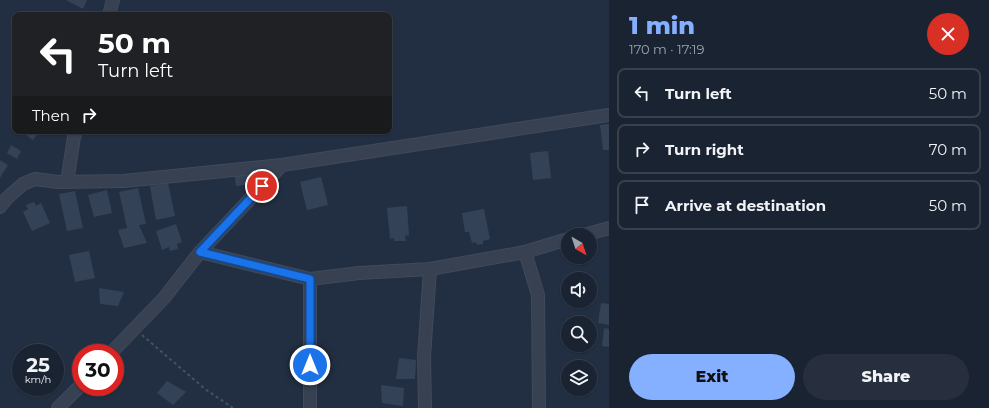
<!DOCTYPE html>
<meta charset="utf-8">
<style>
body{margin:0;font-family:Montserrat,sans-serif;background:#272f3e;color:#f1f3f6;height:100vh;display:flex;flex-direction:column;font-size:15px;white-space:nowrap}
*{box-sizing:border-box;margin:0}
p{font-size:13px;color:#9fa4ac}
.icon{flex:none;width:22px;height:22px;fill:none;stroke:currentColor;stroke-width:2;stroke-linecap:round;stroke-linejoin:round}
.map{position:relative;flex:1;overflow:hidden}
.sheet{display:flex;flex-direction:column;background:#1a2332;width:380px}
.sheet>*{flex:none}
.banner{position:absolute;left:12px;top:12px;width:380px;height:122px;border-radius:8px;box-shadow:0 1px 3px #0004,0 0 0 1px #38404d;background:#202124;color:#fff;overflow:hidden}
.needle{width:26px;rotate:141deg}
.tools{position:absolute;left:561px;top:228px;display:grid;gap:8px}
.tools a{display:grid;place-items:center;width:36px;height:36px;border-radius:50%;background:#1a2332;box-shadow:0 1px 3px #0004,0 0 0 1px #38404d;font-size:20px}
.speed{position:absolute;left:12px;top:344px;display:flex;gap:8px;font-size:20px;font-weight:700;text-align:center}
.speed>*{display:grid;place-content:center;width:52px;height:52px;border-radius:50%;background:#1a2332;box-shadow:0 1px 3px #0004,0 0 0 1px #38404d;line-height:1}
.speed small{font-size:10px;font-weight:400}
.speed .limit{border:6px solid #d22;background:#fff;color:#111}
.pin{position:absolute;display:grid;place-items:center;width:34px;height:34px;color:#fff;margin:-17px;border:2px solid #fff;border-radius:50%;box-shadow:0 1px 4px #0007}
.me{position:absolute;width:44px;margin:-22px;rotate:0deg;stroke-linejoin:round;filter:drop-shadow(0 0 3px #0008)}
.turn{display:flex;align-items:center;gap:14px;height:84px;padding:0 20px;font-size:18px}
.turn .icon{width:52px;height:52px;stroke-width:2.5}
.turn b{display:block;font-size:28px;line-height:34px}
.then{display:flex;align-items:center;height:38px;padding:0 20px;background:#0003;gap:8px;font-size:15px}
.round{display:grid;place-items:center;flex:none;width:42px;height:42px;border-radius:21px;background:#272f3e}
.head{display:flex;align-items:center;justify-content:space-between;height:68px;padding:0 20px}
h1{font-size:24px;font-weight:800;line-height:30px;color:#85afff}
.cta{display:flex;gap:8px;margin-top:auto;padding:8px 20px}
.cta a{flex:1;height:46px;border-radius:24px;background:#85afff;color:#111;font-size:16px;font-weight:800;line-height:46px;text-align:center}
.cta a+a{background:#272f3e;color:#f1f3f6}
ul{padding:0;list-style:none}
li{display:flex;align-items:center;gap:12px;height:50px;margin:0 8px 6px;padding:0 12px;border:2px solid #38404d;border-radius:8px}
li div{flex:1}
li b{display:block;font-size:15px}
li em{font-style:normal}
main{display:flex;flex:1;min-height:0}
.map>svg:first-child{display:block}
.building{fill:#344258}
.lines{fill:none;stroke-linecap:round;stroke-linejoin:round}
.minor-casing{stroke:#404a5a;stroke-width:14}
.path{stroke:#3e575a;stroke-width:2;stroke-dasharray:3 3;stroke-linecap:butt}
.minor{stroke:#374151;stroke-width:12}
.route-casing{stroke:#114b97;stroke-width:10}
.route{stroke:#1a73e8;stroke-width:7}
</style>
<main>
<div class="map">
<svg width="609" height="408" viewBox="0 0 609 408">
<rect width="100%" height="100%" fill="#222f42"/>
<path class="building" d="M66,0H87L83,9Z
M609,124V150H603L600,125Z
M21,131H40L33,140Z
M11,145L21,151L17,159L7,153Z
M548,151L551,178L533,180L530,153Z
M0,160L8,165L0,178Z
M251,168L252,184L236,186L234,170Z
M321,177L328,205L307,210L300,182Z
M168,183L175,216L156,220L150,186Z
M138,188L146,224L139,225L147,243L124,248L118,230L127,228L119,192Z
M107,190L112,213L94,217L88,195Z
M75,191L83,228L67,231L59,194Z
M34,202L36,206L41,203L50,223L32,231L23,212L28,209L26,205Z
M407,206L409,235L405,236L406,241H394V238L390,239L387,208Z
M484,209L490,239L483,241V244L477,245L476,242L472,243L469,232H465L462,213Z
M176,224L182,242L177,244L178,249L170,251L169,247L162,250L156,231Z
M89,251L95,278L75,282L69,255Z
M99,288L124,292L118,306L100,304Z
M601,303L609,304V325L598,323Z
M604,328L609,329V347L602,346Z
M399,358L416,360L415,379H396Z
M167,381L186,392L173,405L157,393Z
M381,385L404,388L403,406L382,403Z"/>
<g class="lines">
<defs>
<path id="minor" d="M109,15L113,0
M67,182L74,137L76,131
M0,207L7,198L23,184L35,179L58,182L124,181L282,165L609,115
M584,235L609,228
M200,252L310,279L359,273L430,269L525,252L568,239
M525,252L538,295L539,408
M310,279V408
M111,353L164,298L200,252L282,165
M58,408L81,385
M425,408L424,357L430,269"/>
</defs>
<use href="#minor" class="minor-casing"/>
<path class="path" d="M142,335L205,389L233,408"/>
<use href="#minor" class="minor"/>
</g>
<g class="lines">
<defs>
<path id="route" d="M262,186L200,252L310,279V365"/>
</defs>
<use href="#route" class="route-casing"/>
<use href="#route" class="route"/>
</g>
</svg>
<div class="tools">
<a><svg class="needle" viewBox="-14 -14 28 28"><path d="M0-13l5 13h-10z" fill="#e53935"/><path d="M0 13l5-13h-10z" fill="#9fa4ac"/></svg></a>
<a><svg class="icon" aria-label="sound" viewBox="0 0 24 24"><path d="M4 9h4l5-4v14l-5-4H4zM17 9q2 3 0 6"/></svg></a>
<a><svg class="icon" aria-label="search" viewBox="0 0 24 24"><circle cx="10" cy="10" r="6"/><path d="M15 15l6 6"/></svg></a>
<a><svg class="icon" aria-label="layers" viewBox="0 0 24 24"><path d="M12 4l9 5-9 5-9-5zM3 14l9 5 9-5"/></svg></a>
</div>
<div class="speed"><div>25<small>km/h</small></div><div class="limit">30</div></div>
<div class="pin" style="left:262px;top:186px;background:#d93025"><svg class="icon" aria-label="arrive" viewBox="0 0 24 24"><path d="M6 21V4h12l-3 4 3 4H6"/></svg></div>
<svg class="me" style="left:310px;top:365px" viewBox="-20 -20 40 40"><circle r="17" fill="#1a73e8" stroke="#fff" stroke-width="3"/><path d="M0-11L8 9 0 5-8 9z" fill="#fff"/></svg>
<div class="banner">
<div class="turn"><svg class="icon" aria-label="left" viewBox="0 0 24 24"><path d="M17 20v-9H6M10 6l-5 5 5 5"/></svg><div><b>50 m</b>Turn left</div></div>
<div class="then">Then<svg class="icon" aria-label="right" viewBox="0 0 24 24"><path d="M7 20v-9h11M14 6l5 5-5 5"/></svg></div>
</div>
</div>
<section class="sheet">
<div class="head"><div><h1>1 min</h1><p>170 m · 17:19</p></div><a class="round" style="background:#d93025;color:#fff"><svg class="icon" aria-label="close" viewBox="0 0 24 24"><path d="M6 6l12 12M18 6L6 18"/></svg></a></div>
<ul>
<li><svg class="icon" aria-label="left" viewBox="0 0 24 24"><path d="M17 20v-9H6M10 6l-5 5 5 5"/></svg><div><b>Turn left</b></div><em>50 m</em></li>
<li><svg class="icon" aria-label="right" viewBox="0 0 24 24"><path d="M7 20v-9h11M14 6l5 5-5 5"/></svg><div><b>Turn right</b></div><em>70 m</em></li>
<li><svg class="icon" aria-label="arrive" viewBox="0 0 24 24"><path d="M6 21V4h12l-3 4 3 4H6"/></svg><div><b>Arrive at destination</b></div><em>50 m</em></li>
</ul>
<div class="cta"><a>Exit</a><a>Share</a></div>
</section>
</main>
